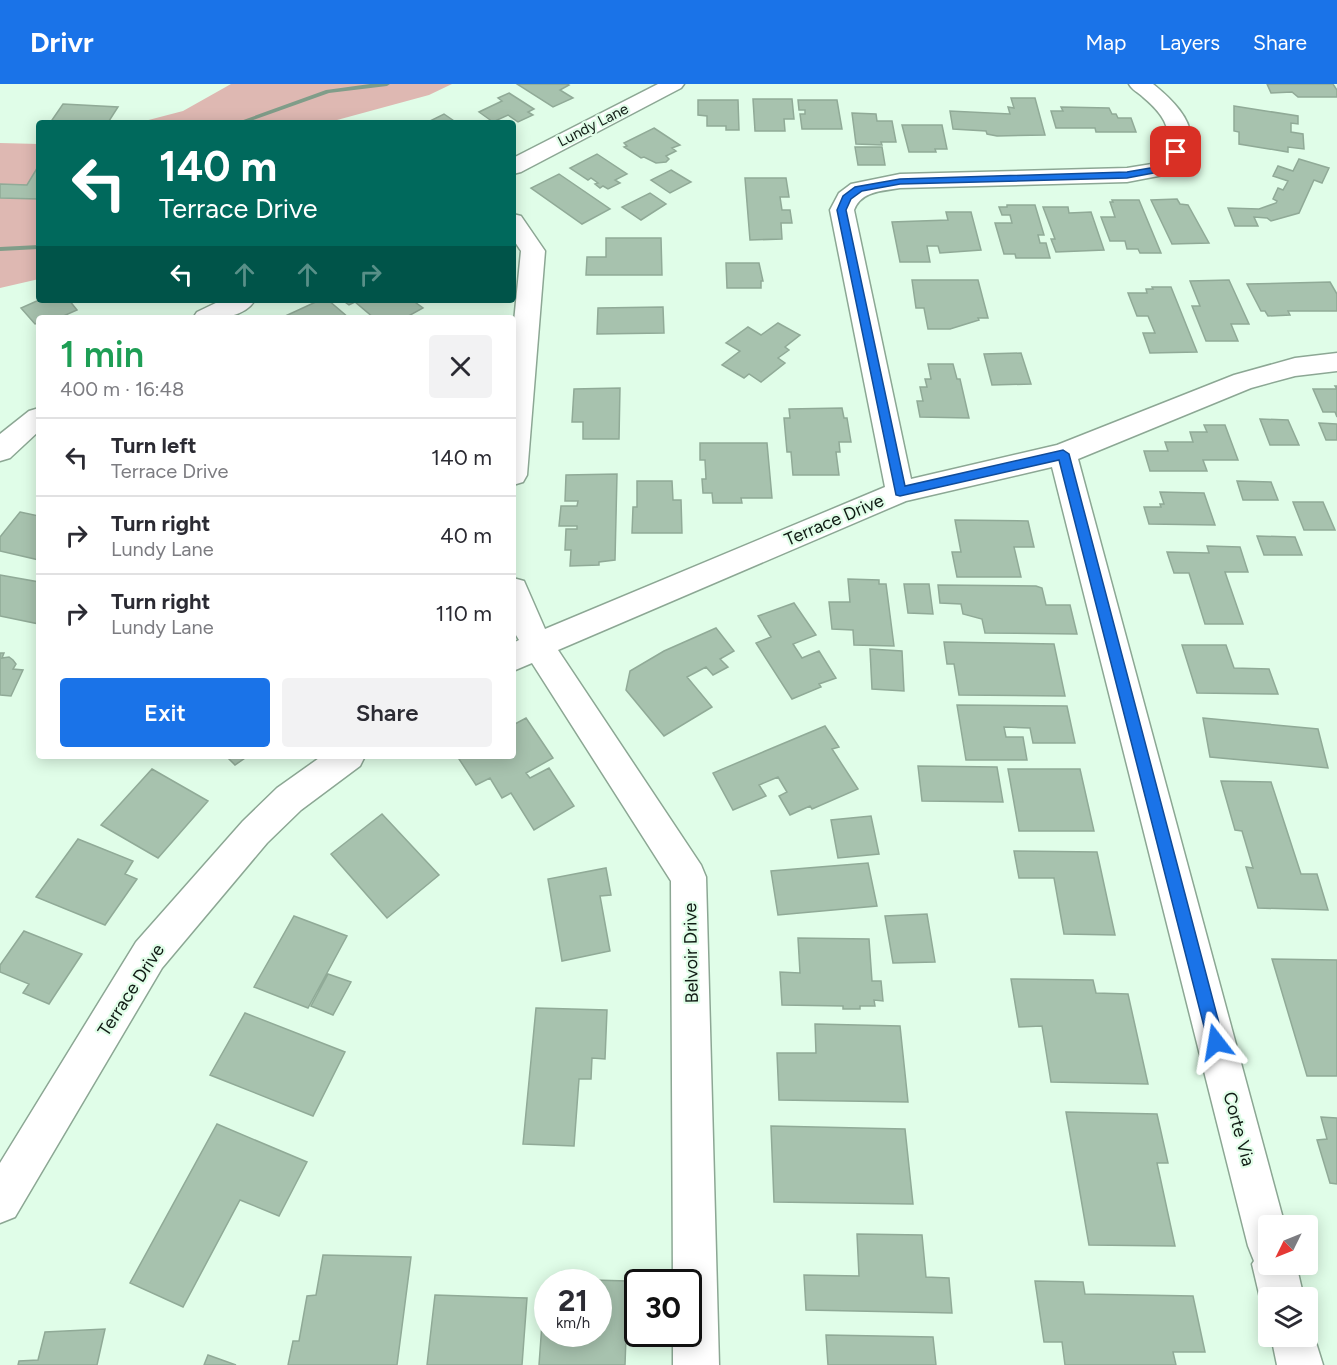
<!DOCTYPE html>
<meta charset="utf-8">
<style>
body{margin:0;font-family:Figtree,sans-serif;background:#f2f2f3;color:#2b2b33;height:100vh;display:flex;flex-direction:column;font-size:22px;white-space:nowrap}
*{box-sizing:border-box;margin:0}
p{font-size:20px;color:#7c7c81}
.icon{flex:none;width:33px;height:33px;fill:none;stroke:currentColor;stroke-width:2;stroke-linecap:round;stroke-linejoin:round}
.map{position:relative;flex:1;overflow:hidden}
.side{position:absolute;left:36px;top:231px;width:480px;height:444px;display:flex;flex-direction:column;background:#fff;border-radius:6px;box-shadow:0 3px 15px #0003}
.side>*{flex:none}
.banner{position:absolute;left:36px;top:36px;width:480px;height:183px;border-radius:6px;box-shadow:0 3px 15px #0003;background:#00695c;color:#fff;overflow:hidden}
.needle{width:39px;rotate:227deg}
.tools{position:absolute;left:1258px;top:1131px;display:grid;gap:12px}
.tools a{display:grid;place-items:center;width:60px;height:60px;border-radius:6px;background:#fff;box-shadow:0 3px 15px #0003;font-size:30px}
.speed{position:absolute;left:534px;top:1185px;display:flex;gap:12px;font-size:30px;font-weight:700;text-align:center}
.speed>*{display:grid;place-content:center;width:78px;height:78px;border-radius:50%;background:#fff;box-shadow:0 3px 15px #0003;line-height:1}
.speed small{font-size:15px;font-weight:400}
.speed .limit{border:3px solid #111;border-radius:9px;background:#fff;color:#111}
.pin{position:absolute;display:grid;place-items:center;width:51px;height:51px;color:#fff;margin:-26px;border-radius:12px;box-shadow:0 3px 9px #0006}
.me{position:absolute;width:66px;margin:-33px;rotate:346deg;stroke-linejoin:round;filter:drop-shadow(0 0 4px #0008)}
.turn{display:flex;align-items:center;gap:21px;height:126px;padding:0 24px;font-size:27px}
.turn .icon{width:78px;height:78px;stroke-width:2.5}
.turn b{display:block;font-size:42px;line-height:51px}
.lanes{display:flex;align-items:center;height:57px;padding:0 24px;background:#0003;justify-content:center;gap:30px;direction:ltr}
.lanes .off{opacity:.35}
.round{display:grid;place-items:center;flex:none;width:63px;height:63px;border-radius:6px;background:#f2f2f3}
.head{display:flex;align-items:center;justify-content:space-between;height:102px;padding:0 24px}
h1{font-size:36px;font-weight:600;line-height:45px;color:#1e9e55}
.button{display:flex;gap:12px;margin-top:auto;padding:12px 24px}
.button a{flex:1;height:69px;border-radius:6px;background:#1a73e8;color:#fff;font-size:24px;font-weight:600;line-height:69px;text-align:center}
.button a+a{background:#f2f2f3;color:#2b2b33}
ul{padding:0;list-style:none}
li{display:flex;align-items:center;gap:18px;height:78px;padding:0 24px;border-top:2px solid #e1e1e2}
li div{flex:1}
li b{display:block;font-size:22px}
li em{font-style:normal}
header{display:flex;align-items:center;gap:36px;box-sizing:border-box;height:84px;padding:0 30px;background:#1a73e8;color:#fff}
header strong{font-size:28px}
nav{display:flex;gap:33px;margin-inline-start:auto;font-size:21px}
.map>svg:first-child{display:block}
.forest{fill:#deb8b2}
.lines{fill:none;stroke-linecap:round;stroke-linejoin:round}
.stream{fill:#809d89;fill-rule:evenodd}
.building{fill:#a7c2ae;stroke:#90aa97;stroke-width:1.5}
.minor-casing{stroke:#8ca794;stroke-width:3}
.minor{fill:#fff;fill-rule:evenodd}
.route{fill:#1a73e8;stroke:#114b97;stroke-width:1.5}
.labels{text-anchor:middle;stroke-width:4.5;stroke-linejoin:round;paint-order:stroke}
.far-street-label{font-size:15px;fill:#101b14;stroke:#e0fde8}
.street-label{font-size:18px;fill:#101b14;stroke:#e0fde8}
</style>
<header>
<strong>Drivr</strong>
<nav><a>Map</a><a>Layers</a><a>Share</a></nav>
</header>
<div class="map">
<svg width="1337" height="1281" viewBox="0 0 1337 1281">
<rect width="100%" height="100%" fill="#e0fde8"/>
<path class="forest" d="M231,0H452L429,11L326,39H137L183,27Z
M0,59L39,60V195L0,204Z"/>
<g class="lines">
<path class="stream" d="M370,0H390L387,2L329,9L245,39H235L326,6Z
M39,161V165L0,167V163Z"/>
</g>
<path class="building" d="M517,0H567L569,1L560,6L573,14L553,23Z
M1267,0H1333L1337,6V13H1298L1292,8L1271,9Z
M509,9L534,25L528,28L533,31L518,38L508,31L493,38L479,28L502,17L498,14Z
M1011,14H1035L1045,51L997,52L987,50L986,47L953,45L950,27L1010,30L1008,23L1014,24Z
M753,15H792L794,35H784L785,47H755Z
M698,16H738L739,46H726V42H707V32L698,31Z
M798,16H837L842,45H802L800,30H805V26H799Z
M63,20L118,23L109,37L50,39Z
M1234,22L1298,32V40L1291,39V48L1303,50L1304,65L1288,63V68L1239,60V48L1234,47Z
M1061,23L1109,24L1112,30H1116L1118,34H1131L1136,48H1096L1095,44H1056L1051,27H1063Z
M852,29L876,30L877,37H892L896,58H881L882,61L856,60Z
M444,30L457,39H426Z
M902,41H942L947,65H935L936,68H909Z
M654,44L680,61L672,64L676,67L666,72L669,75L666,78L656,79L644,73L641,74L624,63L627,62L624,59Z
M855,63H882L885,81H858Z
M597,70L627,90L615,96L620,99L608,105L603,102L600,104L595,100L598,99L591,94L588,96L570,84Z
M1299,75L1329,84L1322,99L1314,96L1299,129L1271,137L1267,134L1254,133L1258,142H1235L1228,124L1259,125L1276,119L1277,117L1273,115L1278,104L1283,106L1288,97L1273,92L1278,82L1293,87Z
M39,81V115L0,114V100L27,101Z
M671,86L691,98L670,109L651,96Z
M559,90L610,125L582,140L531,104Z
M745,94H786L789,113H780L782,126H790L792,139H781L782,155L750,156Z
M650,109L666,120L641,136L622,123Z
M1177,115L1180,120L1188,121L1209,159L1172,160L1151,116Z
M1112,116H1139L1161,169H1140L1138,165H1127L1125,157H1110L1101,133H1115L1110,118H1113Z
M1007,121H1035L1044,151H1038L1040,159H1046L1050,174H1016L1015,170H1004L995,139H1012L1010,131H1002L999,123H1007Z
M1043,123H1068L1069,129L1091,128L1104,166L1056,168L1051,155H1055Z
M946,128H971L981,166L940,169L938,162H927L930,178H900L892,138L948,136Z
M606,154H661L662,191H586L587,173H606Z
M726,179H759L763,197H761V204H727Z
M912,196H978L988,234H978L979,236L950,245H928L924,224H916Z
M1229,196L1249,240H1231L1238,257H1206L1192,222H1200L1190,197Z
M1330,198L1337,210V227H1288L1290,231L1268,232L1265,227H1261L1247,200Z
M1152,203H1171L1197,268L1150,269L1143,249H1155L1148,232H1137L1128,209H1147L1146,205H1153Z
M39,216H69L77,226L59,234H39V239L35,240L21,224Z
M320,216H328L349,234H281Z
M342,216H412L423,224L405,234H374L355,218L349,221Z
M663,223L664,249L597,250L598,224Z
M778,239L800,251L785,263L789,266L778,274L785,279L761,298L749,290L744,294L722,281L740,267L726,259L748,243L761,251Z
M1021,269L1031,300L992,301L984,270Z
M928,280H953L957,295H960L969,334L920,333L917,317H923L920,303H927L925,295H931Z
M1335,302H1337V333L1335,328H1323L1313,305H1337Z
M620,304L619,355H583V338H572L574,305Z
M842,324L844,334H847L851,358H839L840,368H836L839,391H793L791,368H787L784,334H790L789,325Z
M1260,335L1288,336L1299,361H1270Z
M1319,339L1337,340V356H1326Z
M1204,341H1225L1238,376H1203L1207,387H1150L1144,367H1168L1165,358H1193L1190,348H1207Z
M700,359H767L772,414H741L742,419H713L712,409H703L702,395H706L705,376H700Z
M617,390L615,476L599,478V481L570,482L571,466H565L566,445H577V442H559L561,422H577L578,417H565L566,391Z
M637,397H672L673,416H681L682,449H632L633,423H637Z
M1237,397L1271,398L1278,416H1243Z
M1160,408L1204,409L1215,441L1149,440L1144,423H1161L1160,420H1164Z
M1293,418H1323L1335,446H1304Z
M20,428L39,432V476L0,467V453Z
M955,436L1028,437L1034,463H1014L1021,493H957L952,468H961Z
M1257,452L1295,453L1302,471H1264Z
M1207,462L1240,463L1248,488H1225L1243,540H1205L1189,489H1174L1167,468L1209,469Z
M0,491L39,498V540L0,532Z
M848,495L879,496V500H886L894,562L854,561L853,546L832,545L829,518H850Z
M904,500H929L933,530L908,529Z
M938,501L1036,502L1042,504L1046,521H1070L1077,550L985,549L982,535L963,530L961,520L940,519Z
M794,519L816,551L793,560L802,574L819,567L836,594L819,600L821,603L792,615L756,559L771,553L758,532Z
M716,544L734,567L720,575L728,583L713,591L706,583L687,593L712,623L664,652L626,606L630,587L664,567Z
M944,558L1054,560L1065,612L959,611L954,580H947Z
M1182,561H1226L1234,584L1269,585L1278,610L1197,609Z
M870,565L902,567L904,607L872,605Z
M0,569H4L2,574L9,573L13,576L16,580L13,585L23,586L11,612L0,611Z
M957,621L1067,622L1075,659H1033L1030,644L1004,643L1006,653H1023L1027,676H966Z
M526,634L553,674L526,689L530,694L549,684L574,722L534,746L511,709L502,714L490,694L476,701L459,675L465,672H513V641Z
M1203,634L1318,645L1328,684L1210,673Z
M825,642L839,663L832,665L858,705L812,725L810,722L790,731L779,712L787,708L778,693L759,701L766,712L733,726L713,689Z
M226,672H248L235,681Z
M918,682L997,683L1003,718L922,717Z
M152,685L208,717L158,774L101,741Z
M1008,685H1080L1094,747H1019Z
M1221,697L1271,698L1301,790H1317L1328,826L1258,824L1246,783L1253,784L1242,747L1235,746Z
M382,730L439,791L387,834L331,770Z
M871,732L879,770L838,774L831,736Z
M78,755L133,777L125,790L137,795L105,841L36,813Z
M1014,767L1097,768L1115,851L1064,850L1054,794H1019Z
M868,779L877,822L778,831L771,787Z
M606,784L611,811L600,812L610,867L562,877L548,795Z
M927,830L935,878L893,879L885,832Z
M294,832L347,852L308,924L254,903Z
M24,847L82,870L49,920L23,909L29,900L0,888V881Z
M798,854L869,855L872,897H881L883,917L874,916L875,922H860V925H843V922L782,921L780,888L800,889Z
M1272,875L1337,876V992H1307Z
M328,890L351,898L333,931L311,922Z
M1011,895L1093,896L1096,909L1128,910L1148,1000L1051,998L1042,942L1019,943Z
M536,924L607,926L605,975L592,974L591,995H579L574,1062L523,1060Z
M245,929L345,968L313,1032L210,991Z
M815,940L900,942L908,1018L779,1016L777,969H816Z
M1066,1028L1157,1030L1168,1079H1157L1175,1162L1089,1161Z
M1321,1033L1337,1034V1100L1330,1099L1317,1056L1327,1055Z
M217,1040L307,1078L279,1132L240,1116L183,1223L130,1199Z
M771,1042L905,1045L913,1120L774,1118Z
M857,1150L922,1151L926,1193L949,1194L952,1229L806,1226L804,1191L859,1192Z
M323,1171L411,1173L397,1281H288L293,1257H299L307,1212L316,1211Z
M592,1196L628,1197L625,1281H539L544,1212H548V1250H598V1198H591Z
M1035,1197L1083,1198L1085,1210L1193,1212L1205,1268H1173L1176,1281H1065L1062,1258H1044Z
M435,1211L527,1214L522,1281H427Z
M105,1245L97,1281H18L19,1277L38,1276L45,1248Z
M826,1251L933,1253L936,1281H828Z
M208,1271L236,1281H204Z"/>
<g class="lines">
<defs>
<path id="minor" d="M658,0H684L681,4L521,88L513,90V74Z
M1129,0H1153C1169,13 1195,36 1190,59C1188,70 1180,80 1174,89L1127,98L900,104C882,107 861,107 854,126L911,395L1057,361L1234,291L1295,274L1337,269V287L1295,292L1251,304L1078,375L1285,1142H1269V1180H1296L1304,1214H1269V1231L1260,1214L1252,1180L1254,1177L1248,1162L1052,383L906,417L558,566L701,781L706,793L719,1281H673V1250H688V1198H673L671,797L532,579L513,587V559L519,556L513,546V494L524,497L545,545L885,403L830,126L839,109L851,100L900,90L1127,84L1158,79C1177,51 1167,33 1143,13C1138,8 1132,6 1129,0Z
M513,130L521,132L545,167L527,391L523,398L513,401V248L521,167L513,155Z
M222,216H255C243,236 214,234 193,234L197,228Z
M39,324V347L10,374L0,377V350L29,327Z
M322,672H365L360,682L301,726L267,759L162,884L15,1133L0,1139V1079L136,858L243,737L277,704Z
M1309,1236L1323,1281H1277L1271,1252H1308Z"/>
</defs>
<use href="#minor" class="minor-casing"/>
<use href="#minor" class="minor"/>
</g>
<path class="route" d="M1173,66L1181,68L1169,86L1127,94L900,100L862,107L851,115L846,126L905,402L1063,366L1069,370L1224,958L1222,964L1216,966L1210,964L1208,958L1059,376L900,412L896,411L837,126L843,112L855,103L900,95L1127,88L1162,82Z"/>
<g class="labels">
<g class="far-street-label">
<text transform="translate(593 41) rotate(-27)" y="5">Lundy Lane</text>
</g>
<g class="street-label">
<text transform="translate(834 436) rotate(-23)" y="6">Terrace Drive</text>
<text transform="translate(691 869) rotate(-91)" y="6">Belvoir Drive</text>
<text transform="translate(131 906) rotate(-57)" y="6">Terrace Drive</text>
<text transform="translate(1239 1045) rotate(75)" y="6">Corte Via</text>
</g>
</g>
</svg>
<div class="tools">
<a><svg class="needle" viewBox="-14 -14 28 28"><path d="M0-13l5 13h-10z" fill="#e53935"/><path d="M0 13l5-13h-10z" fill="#7c7c81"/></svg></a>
<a><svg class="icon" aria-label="layers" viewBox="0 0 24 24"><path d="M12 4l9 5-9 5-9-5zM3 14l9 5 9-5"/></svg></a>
</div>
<div class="speed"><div>21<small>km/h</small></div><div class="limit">30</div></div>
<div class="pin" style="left:1176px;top:68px;background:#d93025"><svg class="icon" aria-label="arrive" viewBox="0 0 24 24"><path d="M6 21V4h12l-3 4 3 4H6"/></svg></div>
<svg class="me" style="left:1216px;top:958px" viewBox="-20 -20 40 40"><path d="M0-17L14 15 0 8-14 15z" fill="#1a73e8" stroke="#fff" stroke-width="4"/></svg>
<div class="banner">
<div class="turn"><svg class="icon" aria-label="left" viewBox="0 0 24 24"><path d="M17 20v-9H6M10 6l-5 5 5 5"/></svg><div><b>140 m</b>Terrace Drive</div></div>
<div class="lanes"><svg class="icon" aria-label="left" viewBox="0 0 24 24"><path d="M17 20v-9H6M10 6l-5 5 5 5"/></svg><svg class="icon off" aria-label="ahead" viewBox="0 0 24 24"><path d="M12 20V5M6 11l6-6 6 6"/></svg><svg class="icon off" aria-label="ahead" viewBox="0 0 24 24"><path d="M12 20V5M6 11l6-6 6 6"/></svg><svg class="icon off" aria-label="right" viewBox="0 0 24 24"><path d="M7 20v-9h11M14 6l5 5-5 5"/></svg></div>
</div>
<section class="side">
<div class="head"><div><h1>1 min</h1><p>400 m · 16:48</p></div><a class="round"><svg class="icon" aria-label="close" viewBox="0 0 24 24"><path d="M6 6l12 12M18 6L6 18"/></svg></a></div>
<ul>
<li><svg class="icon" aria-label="left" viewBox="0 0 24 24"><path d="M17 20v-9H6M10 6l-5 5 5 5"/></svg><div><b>Turn left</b><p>Terrace Drive</p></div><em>140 m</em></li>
<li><svg class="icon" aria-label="right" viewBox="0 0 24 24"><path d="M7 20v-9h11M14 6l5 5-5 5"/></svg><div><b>Turn right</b><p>Lundy Lane</p></div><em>40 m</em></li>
<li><svg class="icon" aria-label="right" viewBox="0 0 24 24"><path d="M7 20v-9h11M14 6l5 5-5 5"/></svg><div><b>Turn right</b><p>Lundy Lane</p></div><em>110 m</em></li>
</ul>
<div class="button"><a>Exit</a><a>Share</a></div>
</section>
</div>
